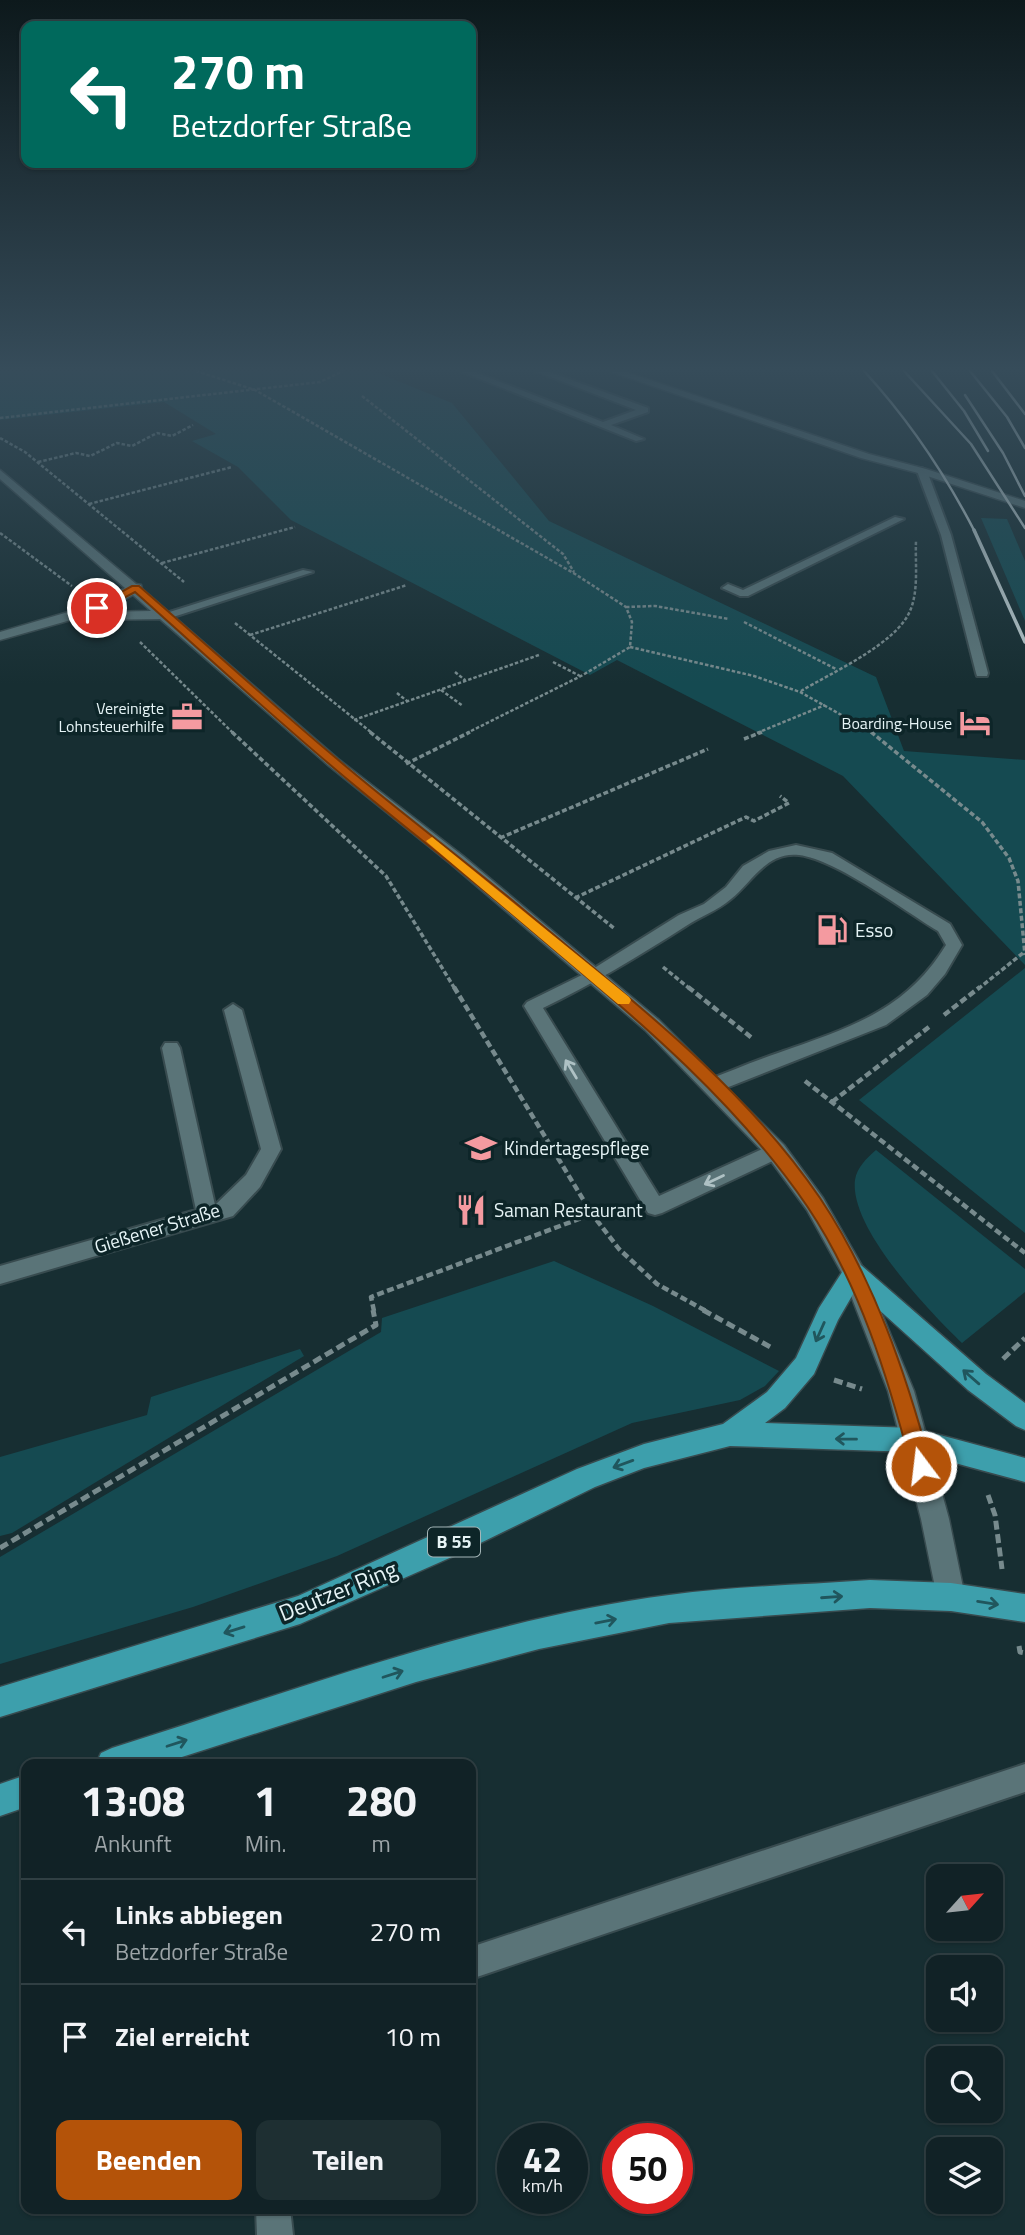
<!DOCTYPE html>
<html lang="de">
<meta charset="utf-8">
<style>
body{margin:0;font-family:"Titillium Web",sans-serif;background:#1e2f32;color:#f1f3f6;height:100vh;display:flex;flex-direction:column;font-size:26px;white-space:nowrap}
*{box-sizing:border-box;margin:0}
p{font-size:23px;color:#9ca4a7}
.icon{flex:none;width:38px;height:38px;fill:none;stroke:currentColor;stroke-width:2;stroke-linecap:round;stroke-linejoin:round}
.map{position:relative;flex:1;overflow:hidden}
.sheet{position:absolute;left:21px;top:1759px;width:455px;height:455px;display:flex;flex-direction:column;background:#112226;border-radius:14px;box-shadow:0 2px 5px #0004,0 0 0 2px #303f43}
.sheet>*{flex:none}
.top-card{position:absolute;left:21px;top:21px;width:455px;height:147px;border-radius:14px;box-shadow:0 2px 5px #0004,0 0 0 2px #303f43;background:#00695c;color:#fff;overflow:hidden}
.needle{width:46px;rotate:63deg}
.buttons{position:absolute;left:926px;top:1864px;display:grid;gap:14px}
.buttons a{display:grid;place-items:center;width:77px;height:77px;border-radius:14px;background:#112226;box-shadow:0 2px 5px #0004,0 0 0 2px #303f43;font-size:35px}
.speed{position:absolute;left:497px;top:2123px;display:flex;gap:14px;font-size:35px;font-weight:700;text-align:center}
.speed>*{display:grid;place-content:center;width:91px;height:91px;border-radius:50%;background:#112226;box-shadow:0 2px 5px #0004,0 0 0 2px #303f43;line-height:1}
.speed small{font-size:18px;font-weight:400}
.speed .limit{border:10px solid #d22;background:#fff;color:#111}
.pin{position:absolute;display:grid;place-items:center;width:60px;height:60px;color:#fff;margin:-30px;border:4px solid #fff;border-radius:50%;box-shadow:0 2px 7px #0007}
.me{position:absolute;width:77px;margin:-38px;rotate:345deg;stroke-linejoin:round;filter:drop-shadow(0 0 5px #0008)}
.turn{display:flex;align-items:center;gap:24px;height:147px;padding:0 35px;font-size:32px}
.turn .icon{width:91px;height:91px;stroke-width:2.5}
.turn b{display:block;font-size:49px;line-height:60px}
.eta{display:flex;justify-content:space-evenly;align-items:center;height:119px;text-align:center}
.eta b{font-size:42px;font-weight:700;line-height:49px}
.cta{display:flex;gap:14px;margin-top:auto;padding:14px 35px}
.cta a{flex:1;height:80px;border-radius:14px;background:#b45309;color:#fff;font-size:28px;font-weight:700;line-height:80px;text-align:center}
.cta a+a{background:#1e2f32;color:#f1f3f6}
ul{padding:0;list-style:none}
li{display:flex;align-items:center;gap:21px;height:105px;padding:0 35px;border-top:2px solid #303f43}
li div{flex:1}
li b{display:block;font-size:26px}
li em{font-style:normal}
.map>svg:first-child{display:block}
.green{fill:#154a51}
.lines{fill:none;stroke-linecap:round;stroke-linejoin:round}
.lane-casing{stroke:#384b4f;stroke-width:4}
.secondary-casing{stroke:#384b4f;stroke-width:3}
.primary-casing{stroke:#384b4f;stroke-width:3}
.path-far3{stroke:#778a8d;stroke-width:2.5;stroke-dasharray:3.5 2;stroke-linecap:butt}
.path-far2{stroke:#778a8d;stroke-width:3.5;stroke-dasharray:5 2.5;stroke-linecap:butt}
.path-far1{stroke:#778a8d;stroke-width:4.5;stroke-dasharray:7 3.5;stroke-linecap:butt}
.path{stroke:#778a8d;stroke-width:5;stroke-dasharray:9 4.5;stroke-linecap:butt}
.lane{fill:#5a7478;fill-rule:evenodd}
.secondary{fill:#5a7478;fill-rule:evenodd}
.primary{fill:#3d9fac;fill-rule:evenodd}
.rail-far1{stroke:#b7c7ca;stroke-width:2.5}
.rail{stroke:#b7c7ca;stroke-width:3.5}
.oneway{stroke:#aec1c4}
.oneway2{stroke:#20565d}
.route{fill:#b45309;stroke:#753606;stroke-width:2}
.slow{fill:#f59e0b}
.labels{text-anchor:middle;stroke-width:7;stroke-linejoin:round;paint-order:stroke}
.far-poi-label{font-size:16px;fill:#e6f4f6;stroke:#0d2528;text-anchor:end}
.shield{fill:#0d2528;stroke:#a5b6b8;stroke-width:2}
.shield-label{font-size:18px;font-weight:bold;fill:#e6f4f6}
.poi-label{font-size:19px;fill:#e6f4f6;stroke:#0d2528;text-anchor:start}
.street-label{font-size:19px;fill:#e6f4f6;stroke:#0d2528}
.near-street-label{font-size:23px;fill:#e6f4f6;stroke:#0d2528}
</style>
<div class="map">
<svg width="1025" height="2235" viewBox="0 0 1025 2235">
<rect width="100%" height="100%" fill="#172e32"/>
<path class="green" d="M0,371H373L452,403L549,521L876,677L904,751L1025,760V965L843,776L617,660L590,675L291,520L238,467L192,441L216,434L164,402L0,420Z
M981,518L1007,519L1025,561V621Z
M1025,968V1233L859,1100Z
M876,1150L1025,1269V1292L962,1343C929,1311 849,1228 855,1180C857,1167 867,1158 876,1150Z
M554,1261L653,1306L779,1371L765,1386L740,1400L632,1423L337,1556L193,1607L0,1664V1557L381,1332L382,1318Z
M300,1349L304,1356L12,1533L0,1536V1457L147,1415L151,1397Z"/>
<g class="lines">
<defs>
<path id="lane" d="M460,371H472L603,422L636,410L535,371H547L648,408V412L611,425L644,439L636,441Z
M922,468L927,471L951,535L988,673L987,676H977L976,673L941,535L917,471Z
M895,517L904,519L748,596H740L722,588L728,584L743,590Z
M303,570L313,572L170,618L160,615Z
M796,845L832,853L950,924L962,945L945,974L927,995L886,1025L721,1090H707L705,1085L707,1080C731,1071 754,1061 778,1053C848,1028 905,1012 946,945L938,931C903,910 837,860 799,855C767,851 752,882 731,899C717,911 701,916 686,926C639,956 593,984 543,1008L659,1196L769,1146L776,1143L783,1146L786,1151L783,1156L662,1213L655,1215L648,1213L524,1006L527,1002L588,972L679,915L704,904L726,887L743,866L769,851Z
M233,1004L242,1010L281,1149L260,1187L233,1216L0,1284V1266L196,1210L162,1048L165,1043H177L180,1048L215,1205L246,1175L261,1149L224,1010Z
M1025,1764V1792L471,1979V1947Z
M256,2208H290L293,2235H257Z"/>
<path id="secondary" d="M609,371H623L869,454L926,469L1025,501V508L918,473L861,458Z
M0,470L136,584L141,585L142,589L338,759L463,856L659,1020L784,1145L823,1198L862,1266L914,1391L949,1519L965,1597L961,1607L951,1611L941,1607L937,1597L921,1519L888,1391L843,1275L807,1210L768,1157L645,1030L451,864L328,765L160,619L91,620L85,616L0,640V632L92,605L125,588L0,479ZM133,595L151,611L99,612L102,611Z"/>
<path id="primary" d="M854,1263L862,1266L986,1374L1025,1403V1430L1016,1426L968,1390L856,1289L838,1320L814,1374L785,1408L765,1423L914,1428L1025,1458V1482L914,1452L730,1446L644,1468L595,1487L454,1556L300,1624L0,1717V1687L298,1596L577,1469L644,1444L723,1424L767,1392L796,1358L819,1308L846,1266Z
M870,1580L951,1583L1025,1594V1622L951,1611L870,1608L669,1623L539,1649L416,1682L160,1764H96L101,1753L112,1748C294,1691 479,1620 669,1595C735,1586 803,1585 870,1580Z
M26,1775V1807L0,1816V1784Z"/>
</defs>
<use href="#lane" class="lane-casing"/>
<use href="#secondary" class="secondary-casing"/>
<use href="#primary" class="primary-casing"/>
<path class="path-far3" d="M196,371L255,390L575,574L626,607L632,622L630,647L581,676L467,733
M362,396L563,554L574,572
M0,418L320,382L343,371
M0,438L25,452L184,582
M38,462L76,453L90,456L117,443L132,446L157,433L172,436L193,425
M89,504L232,467
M0,533L72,586
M162,563L295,527
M626,607L655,606L729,619
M744,622L836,669
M235,623L372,733
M250,635L407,585
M140,642L233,733
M630,647L754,676L800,692L874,733
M553,662L580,676
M455,672L465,680
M441,690L463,706
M801,691C831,673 896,644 910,611C919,590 915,563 916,541
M397,693L407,701
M354,720L539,655
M757,733L825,705"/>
<path class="path-far2" d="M232,732L386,876L455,989
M370,732L615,929
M871,732L982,822L1009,858L1018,881L1025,955
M744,739L762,732
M406,764L470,732
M500,838L708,749
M575,898L746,817L754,821L789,803L780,796
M663,967L690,989
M978,989L1023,953"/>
<path class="path-far1" d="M454,987L592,1214L619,1249L657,1284L706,1311
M688,987L752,1038
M944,1015L980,987
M805,1081L1025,1253
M832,1102L929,1027
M374,1311L371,1297L592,1214L622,1211"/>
<path class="path" d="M703,1310L774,1349
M1003,1359L1025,1338
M834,1380L862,1389
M988,1495L995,1515L1002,1569
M0,1548L376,1325L373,1310
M1019,1646L1020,1652L1025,1653"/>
<use href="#lane" class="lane"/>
<use href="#secondary" class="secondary"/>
<use href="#primary" class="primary"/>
<path class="rail-far1" d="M864,371C909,420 944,472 975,532
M904,371L971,444L1025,528
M932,371L964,411L988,451
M970,371L1007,417L1025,448
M992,371L1025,414
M965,395L1003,453L1025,496"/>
<path class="rail" d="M974,530L1025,642"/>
</g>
<defs><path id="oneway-shaft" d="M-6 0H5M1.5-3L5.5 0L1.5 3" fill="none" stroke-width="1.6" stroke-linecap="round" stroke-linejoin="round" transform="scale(1.75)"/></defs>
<g class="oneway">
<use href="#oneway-shaft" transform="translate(571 1069) rotate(-121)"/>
<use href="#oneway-shaft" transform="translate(714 1180) rotate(155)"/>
</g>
<g class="oneway2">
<use href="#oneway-shaft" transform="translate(820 1332) rotate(114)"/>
<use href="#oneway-shaft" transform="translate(971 1377) rotate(-139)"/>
<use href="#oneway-shaft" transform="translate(846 1439) rotate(-179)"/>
<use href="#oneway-shaft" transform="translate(623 1464) rotate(160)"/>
<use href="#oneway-shaft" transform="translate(832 1597) rotate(-4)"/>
<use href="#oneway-shaft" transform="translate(988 1603) rotate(9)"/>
<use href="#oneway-shaft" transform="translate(606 1621) rotate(-11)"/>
<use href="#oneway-shaft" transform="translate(234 1630) rotate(163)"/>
<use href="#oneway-shaft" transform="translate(393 1674) rotate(-18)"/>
<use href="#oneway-shaft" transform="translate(177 1743) rotate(-18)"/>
</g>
<linearGradient id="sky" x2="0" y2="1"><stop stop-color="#0d191c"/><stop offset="0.54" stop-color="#364c5a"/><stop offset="1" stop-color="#364c5a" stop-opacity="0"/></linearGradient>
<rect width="1025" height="684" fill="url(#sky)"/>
<path class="route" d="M132,586H139C205,643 269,702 336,758C399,812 466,861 530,915C633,1001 744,1086 820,1198C874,1279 906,1374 931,1466L928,1473L921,1476L914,1473L911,1466C888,1377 859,1283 807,1206C730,1093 622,1007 518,919C456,866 391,817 328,763C263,708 199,649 135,592L101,610L92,608Z"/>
<path class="slow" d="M432,837L629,997L631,1000L629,1004H618L428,843L426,841Z"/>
<defs>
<symbol id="office-bare" viewBox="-9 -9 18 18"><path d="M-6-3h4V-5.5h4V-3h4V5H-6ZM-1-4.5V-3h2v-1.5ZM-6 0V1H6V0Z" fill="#f49aa0" stroke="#0d2528" stroke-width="2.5" paint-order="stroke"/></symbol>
<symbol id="hotel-bare" viewBox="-9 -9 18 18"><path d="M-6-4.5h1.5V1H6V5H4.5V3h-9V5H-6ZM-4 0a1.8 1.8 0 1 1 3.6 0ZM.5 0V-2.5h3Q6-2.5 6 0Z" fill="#f49aa0" stroke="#0d2528" stroke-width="2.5" paint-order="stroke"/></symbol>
<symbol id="fuel-bare" viewBox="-9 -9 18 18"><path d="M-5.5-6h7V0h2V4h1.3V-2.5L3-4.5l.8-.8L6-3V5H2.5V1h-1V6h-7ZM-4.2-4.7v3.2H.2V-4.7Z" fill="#f49aa0" stroke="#0d2528" stroke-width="2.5" paint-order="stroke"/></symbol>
<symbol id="school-bare" viewBox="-9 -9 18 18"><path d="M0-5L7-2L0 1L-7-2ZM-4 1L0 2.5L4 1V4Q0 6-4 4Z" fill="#f49aa0" stroke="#0d2528" stroke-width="2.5" paint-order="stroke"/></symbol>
<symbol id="restaurant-bare" viewBox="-9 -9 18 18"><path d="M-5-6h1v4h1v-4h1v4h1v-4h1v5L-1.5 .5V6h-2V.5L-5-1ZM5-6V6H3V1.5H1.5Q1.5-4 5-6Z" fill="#f49aa0" stroke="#0d2528" stroke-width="2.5" paint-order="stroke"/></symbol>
</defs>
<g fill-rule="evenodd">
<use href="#office-bare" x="165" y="695" width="44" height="44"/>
<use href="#hotel-bare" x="953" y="701" width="44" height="44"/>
<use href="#fuel-bare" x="810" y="908" width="44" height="44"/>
<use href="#school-bare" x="459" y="1126" width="44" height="44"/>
<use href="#restaurant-bare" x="449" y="1188" width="44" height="44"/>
</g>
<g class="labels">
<g class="far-poi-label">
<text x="164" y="714">Vereinigte<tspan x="164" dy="18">Lohnsteuerhilfe</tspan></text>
<text x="952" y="729">Boarding-House</text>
</g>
<rect class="shield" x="428" y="1527.5" width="52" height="29" rx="5"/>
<g class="shield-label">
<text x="454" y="1548">B 55</text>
</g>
<g class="poi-label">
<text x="855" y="937">Esso</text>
<text x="504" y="1155">Kindertagespflege</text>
<text x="494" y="1217">Saman Restaurant</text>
</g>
<g class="street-label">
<text transform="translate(157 1228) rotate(-17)" y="7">Gießener Straße</text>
</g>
<g class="near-street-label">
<text transform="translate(338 1591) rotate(-22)" y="8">Deutzer Ring</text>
</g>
</g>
</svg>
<div class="buttons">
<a><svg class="needle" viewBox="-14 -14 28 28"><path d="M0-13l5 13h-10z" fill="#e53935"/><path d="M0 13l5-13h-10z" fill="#9ca4a7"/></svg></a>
<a><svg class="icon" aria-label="sound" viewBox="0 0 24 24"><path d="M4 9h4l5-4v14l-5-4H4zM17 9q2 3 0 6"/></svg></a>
<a><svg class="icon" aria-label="search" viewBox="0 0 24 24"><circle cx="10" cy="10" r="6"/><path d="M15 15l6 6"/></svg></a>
<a><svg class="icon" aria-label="layers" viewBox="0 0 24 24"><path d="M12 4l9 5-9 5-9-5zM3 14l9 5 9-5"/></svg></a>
</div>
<div class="speed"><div>42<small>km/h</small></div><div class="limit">50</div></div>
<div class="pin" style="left:97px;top:608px;background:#d93025"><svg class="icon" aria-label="arrive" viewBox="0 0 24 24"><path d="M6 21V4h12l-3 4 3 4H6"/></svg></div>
<svg class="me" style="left:921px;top:1466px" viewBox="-20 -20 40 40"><circle r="17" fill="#b45309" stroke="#fff" stroke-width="3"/><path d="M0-11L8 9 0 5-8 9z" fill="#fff"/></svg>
<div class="top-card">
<div class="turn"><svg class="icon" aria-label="left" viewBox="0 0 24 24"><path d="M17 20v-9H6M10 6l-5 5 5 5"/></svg><div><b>270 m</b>Betzdorfer Straße</div></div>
</div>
<section class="sheet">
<div class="eta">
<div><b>13:08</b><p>Ankunft</p></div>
<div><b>1</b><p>Min.</p></div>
<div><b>280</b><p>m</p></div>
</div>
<ul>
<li><svg class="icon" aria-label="left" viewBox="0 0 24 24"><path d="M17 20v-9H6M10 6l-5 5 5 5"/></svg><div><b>Links abbiegen</b><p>Betzdorfer Straße</p></div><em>270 m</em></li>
<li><svg class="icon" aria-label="arrive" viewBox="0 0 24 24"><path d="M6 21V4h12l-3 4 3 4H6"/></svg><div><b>Ziel erreicht</b></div><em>10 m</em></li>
</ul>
<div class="cta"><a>Beenden</a><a>Teilen</a></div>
</section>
</div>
